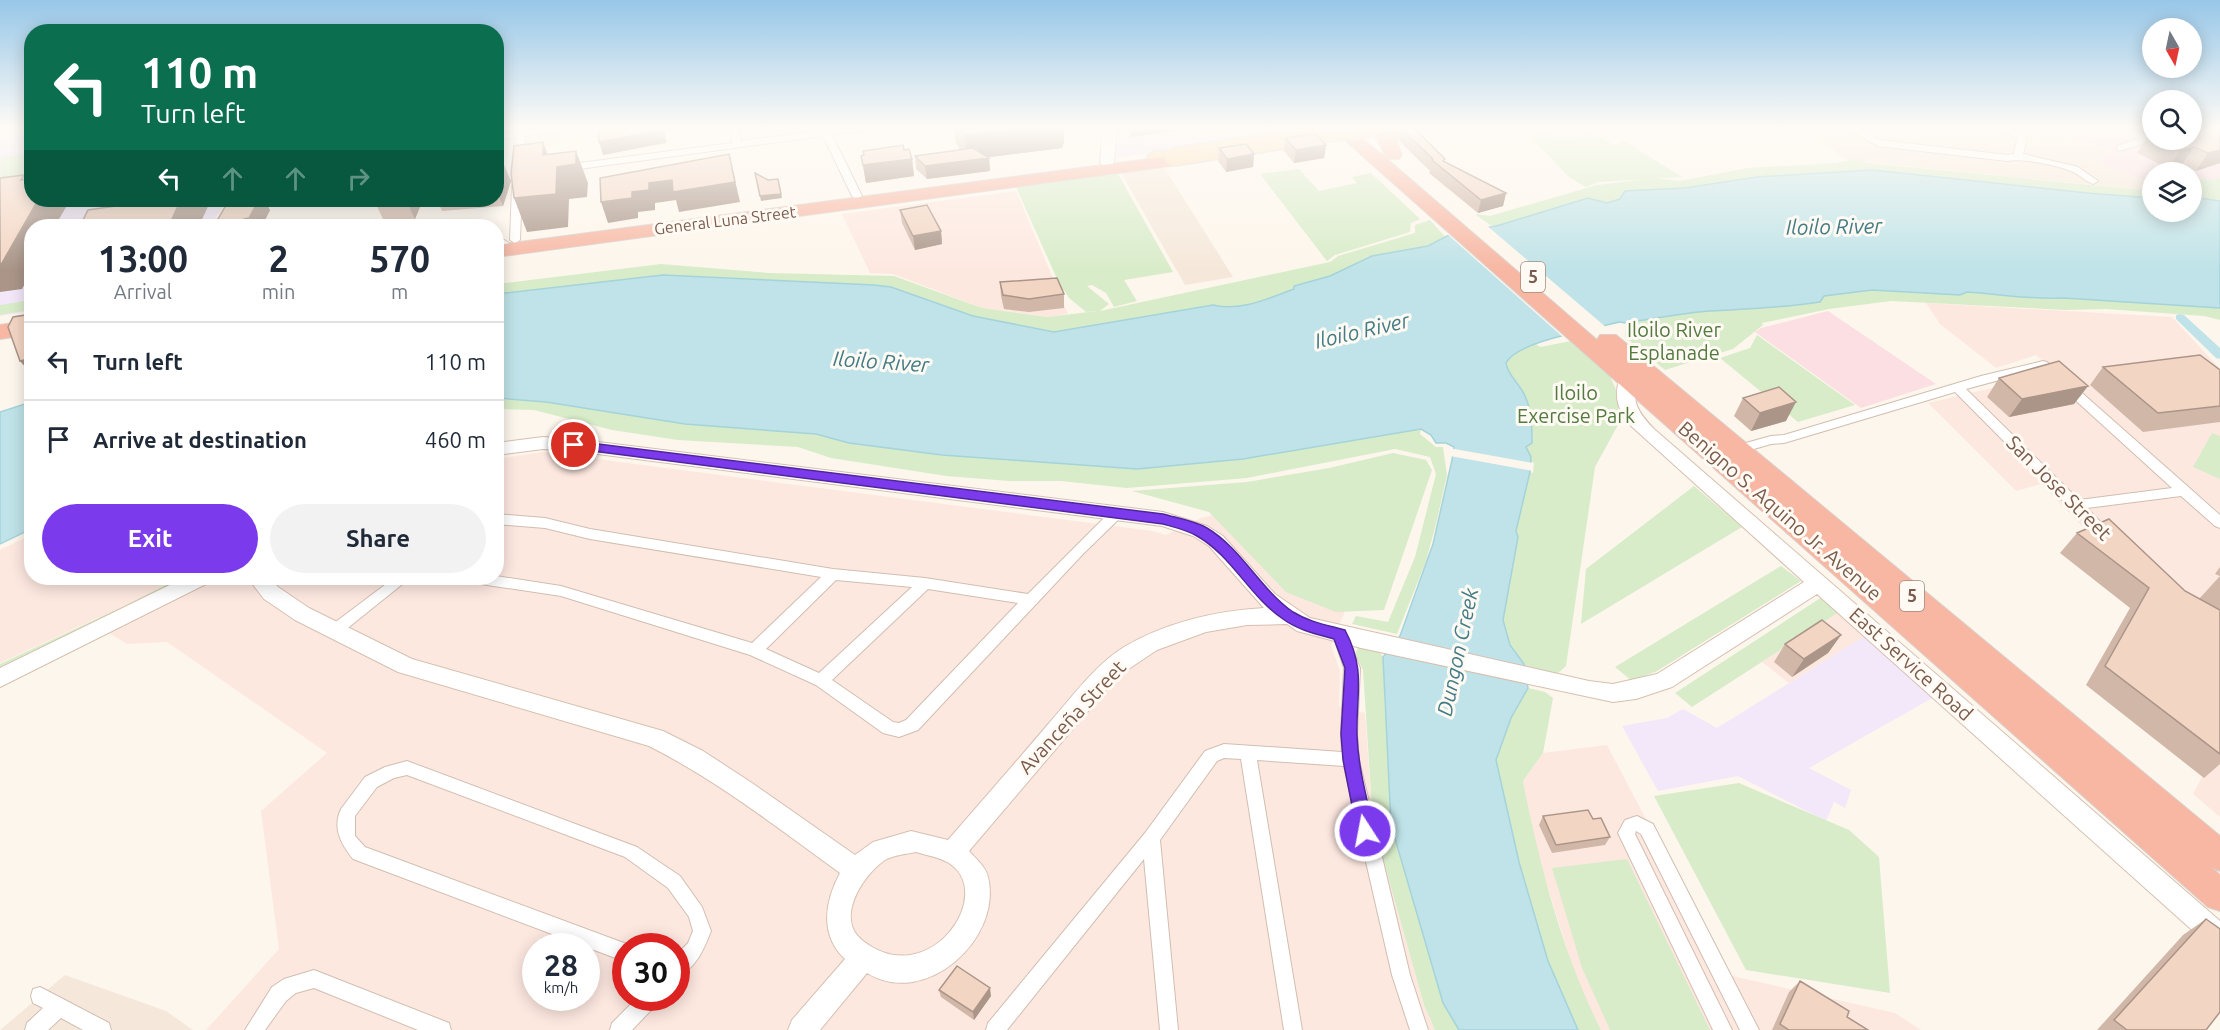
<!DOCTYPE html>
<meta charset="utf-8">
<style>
body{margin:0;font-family:Ubuntu,sans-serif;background:#f2f2f3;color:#1f2937;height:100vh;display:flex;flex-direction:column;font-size:22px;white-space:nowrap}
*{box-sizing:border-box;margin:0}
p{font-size:20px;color:#747a83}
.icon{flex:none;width:33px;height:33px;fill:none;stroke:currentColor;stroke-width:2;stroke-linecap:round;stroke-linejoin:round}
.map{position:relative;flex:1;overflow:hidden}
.sheet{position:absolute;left:24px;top:219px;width:480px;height:366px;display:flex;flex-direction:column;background:#fff;border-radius:24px;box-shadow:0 3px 15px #0003}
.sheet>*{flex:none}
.top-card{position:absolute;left:24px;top:24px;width:480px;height:183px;border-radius:24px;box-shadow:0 3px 15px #0003;background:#0b6e4f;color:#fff;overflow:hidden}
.needle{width:39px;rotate:171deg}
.buttons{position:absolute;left:2142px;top:18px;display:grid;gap:12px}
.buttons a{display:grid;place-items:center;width:60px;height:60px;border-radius:50%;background:#fff;box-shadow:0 3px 15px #0003;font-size:30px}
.speed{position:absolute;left:522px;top:933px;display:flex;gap:12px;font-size:30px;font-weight:700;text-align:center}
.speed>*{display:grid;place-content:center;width:78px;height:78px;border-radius:50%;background:#fff;box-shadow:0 3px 15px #0003;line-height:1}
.speed small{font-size:15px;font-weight:400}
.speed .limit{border:9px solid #d22;background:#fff;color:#111}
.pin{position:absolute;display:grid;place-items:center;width:51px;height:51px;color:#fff;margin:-26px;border:3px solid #fff;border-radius:50%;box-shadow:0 2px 6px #0007}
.me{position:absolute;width:66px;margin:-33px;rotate:349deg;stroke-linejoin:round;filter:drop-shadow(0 0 4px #0008)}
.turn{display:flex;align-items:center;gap:21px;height:126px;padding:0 18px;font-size:27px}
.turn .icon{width:78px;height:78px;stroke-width:2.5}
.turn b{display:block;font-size:42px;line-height:51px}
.lanes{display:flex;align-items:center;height:57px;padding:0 18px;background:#0003;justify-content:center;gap:30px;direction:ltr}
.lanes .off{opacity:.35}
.eta{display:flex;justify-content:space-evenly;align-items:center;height:102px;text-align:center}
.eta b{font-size:36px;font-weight:600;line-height:42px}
.cta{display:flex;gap:12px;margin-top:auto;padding:12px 18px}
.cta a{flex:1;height:69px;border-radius:36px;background:#7c3aed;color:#fff;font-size:24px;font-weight:600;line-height:69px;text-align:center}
.cta a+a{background:#f2f2f3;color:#1f2937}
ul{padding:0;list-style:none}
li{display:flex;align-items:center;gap:18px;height:78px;padding:0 18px;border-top:2px solid #e0e1e3}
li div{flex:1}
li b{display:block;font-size:22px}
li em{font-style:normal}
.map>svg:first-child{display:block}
.residential{fill:#f5e8da}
.commercial{fill:#fde8e0;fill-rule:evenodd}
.education{fill:#f3e8fa}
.medical{fill:#fbdfe3}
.green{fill:#d8ecc9}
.water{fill:#bfe3e8;stroke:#a5d3da;stroke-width:1.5}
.pier{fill:#fdf6ec}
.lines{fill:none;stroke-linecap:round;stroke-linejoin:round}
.canal{fill:#bfe3e8;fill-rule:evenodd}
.street-casing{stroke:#d1beb0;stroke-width:2}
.secondary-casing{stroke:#d6c0b0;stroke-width:2}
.primary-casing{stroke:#dad1cd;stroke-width:4}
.highway-casing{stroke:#dad1cd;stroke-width:2}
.street{fill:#fff;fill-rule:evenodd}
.secondary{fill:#fff;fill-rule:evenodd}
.primary{fill:#fbd9a5;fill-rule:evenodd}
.highway{fill:#f7b7a3;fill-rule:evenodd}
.primary-bridge-casing{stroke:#dad1cd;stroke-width:20;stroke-linecap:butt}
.primary-bridge{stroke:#fbd9a5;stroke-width:17}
.wall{fill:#d1b7a8}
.shaded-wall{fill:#aa9588}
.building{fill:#f3d5c3;stroke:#aa9588;stroke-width:1.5}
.route{fill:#7c3aed;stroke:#51269a;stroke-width:1.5}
.labels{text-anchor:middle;stroke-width:6;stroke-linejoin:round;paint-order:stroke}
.far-street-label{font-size:16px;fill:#7a5c4d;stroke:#fffaf3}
.shield{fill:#fffaf3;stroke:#a28b7f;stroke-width:1.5}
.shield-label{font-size:18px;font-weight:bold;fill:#7a5c4d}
.park-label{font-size:20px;fill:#537a41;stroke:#fffaf3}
.street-label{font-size:20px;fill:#7a5c4d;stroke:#fffaf3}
.water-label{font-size:21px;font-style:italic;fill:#437c86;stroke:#fffaf3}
</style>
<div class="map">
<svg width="2220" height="1030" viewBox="0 0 2220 1030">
<rect width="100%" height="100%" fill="#fdf6ec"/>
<path class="residential" d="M583,127V141L524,150V135Z
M1799,127H2042L2112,151L2101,164L2152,183V191L1848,160Z
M1162,164L1233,277L1185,285L1120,171Z
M65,975L166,1011L193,1030H0Z"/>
<path class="commercial" d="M1016,191L1068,314L1049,317L982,308L893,274L870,273L842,214Z
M1926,303L2172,317L2220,369V513L2036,355L1996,368L1940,324Z
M2055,373L2220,516V641L2166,611L2041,484L2016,491L1928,403Z
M543,452L1152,531L1166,535L1201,518L1271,502L1365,562L1331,645L1340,671L1339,707L1365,713L1373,823L1424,1005L1435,1030H206L279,949L261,811L327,753L167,642L127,644L111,634L99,617L0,663V550L31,535L32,578H217L222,582L232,578H496L497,459ZM536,946H586V998H536ZM626,946H676V998H626Z
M1839,612L1865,636L1789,683L1762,662Z
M2220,743V817L2193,794Z
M1607,745L1728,975L1895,1013L1921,1030H1601L1578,984L1538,856L1523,781L1543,753Z"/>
<path class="education" d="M1118,127H1303L1117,158Z
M31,134L32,200H227L210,226H32L31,311L0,316V139Z
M1865,636L1934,697L1809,768L1851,790L1845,808L1834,802L1826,821L1738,776L1658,791L1622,726L1667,718L1683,709L1717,728Z"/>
<path class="medical" d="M2042,127H2152V140H2192L2220,127V177L2214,180L2192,178V172H2152V183L2101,164L2111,150Z
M1828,311L1936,384L1861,408L1755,332L1761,328Z"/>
<path class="green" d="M1592,131L1613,145L1624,141L1682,177L1598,182L1586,187L1569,177L1530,136L1550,132L1562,140Z
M31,153V189L0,193L1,157Z
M1855,159L1868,163L2152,191V202L1510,228L1490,225L1475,214L1490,216L1597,185L1654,178L1680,181L1748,168L1836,163Z
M1299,169L1319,191L1357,183L1352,177L1371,173L1420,219L1411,223L1410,232L1335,255L1327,261L1260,174Z
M1117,172L1173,272L1124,280L1137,301L1114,307L1106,293L1092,285L1087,286L1109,304L1100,311L1330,262L1338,256L1415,233V225L1430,220L1449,241L1294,286L1295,289C1269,298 1240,312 1213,305L1054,332L497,297V284L661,264L769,273L894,276L982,308L1048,317L1097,311L1086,312L1069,298L1064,290H1062L1016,187Z
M2220,177V206L2192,197V178L2214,180Z
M1842,287L2220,302V320L2204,316L2106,309L2066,310L1891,301L1829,309L1762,323L1763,325L1733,349L1665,370L1625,337L1626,323Z
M31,300V310L0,315V305Z
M1757,335L1855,405L1798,422L1720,358L1750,348Z
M1571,341L1609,374L1618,394V425L1595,467L1566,666L1556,675L1490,658L1524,470L1533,473L1534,463L1517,457L1502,379L1510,373L1507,369V360L1518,350L1536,344L1540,347Z
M496,394L990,452L1006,461L1025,448L1423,421L1420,434L1436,447H1443L1447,475L1436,524L1426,561L1397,634L1352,624L1356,616L1388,622L1415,557L1436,474L1430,457L1395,449L1247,478L1127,488L1061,481H1009L946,476L831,458L798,447L678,440L612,430L534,410L497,409Z
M2212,433L2220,436V479L2193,467Z
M1393,453L1426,460L1432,470L1384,610L1336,612L1286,592L1209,512L1132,491L1247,482L1329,468Z
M1694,486L1742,527L1581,624L1586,569Z
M1781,566L1801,581L1657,671L1632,681L1615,667Z
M179,578H192L166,593L0,670V664L122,607Z
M1822,597L1839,612L1692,707L1675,693Z
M1359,646L1378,650L1383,657L1385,715L1392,720L1506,1030H1435L1424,1005L1373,823L1363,670L1355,654Z
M1528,688L1545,692L1553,698L1543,753L1523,781C1540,867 1562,952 1601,1030H1561L1462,713Z
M1739,783L1849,830L1879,857L1890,993L1746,970L1654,796Z
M1627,859L1710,1030H1610L1582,968L1552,868Z"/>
<path class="water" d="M1872,170L2087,193L2152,198V212H2192V197L2220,201V308L2064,298C2032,300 2000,294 1967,292L1960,295L1872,290L1824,296L1820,302C1782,308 1747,309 1709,311C1681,313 1653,319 1626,323L1619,322C1594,329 1517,341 1506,363C1508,376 1520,384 1525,396C1532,411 1532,427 1532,443L1526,447L1531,457L1530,472L1516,531L1518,537L1503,620L1510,645L1524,664L1528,688L1511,718L1496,760L1519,862L1548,961L1578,1030H1459L1443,1003L1391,825L1383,657L1400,636L1424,569L1433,544L1452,460L1454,447L1446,443H1436L1431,435L1421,429L1243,459L1137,469L942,455L849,443L816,434L685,424L546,402L497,398L496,294L663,275L874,285L891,287L973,316L1054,332L1213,305C1240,312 1269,298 1294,289V286L1330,276L1372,256L1428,246L1447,236L1500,225L1588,198L1607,203L1620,199L1625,191L1685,188L1757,177Z
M31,402V529L0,544V412Z"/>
<path class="pier" d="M1485,224L1607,328L1565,339L1446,233Z
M1449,448L1533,463V471L1450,456Z"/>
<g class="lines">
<path class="canal" d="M2180,314L2184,315L2220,348V359L2216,358L2176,319V315Z"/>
<defs>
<path id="street" d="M0,127H25L0,133Z
M517,127H525L526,130L555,127H580L575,130L525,136L524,163L519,166L514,163L516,137L496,140V134L516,132Z
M729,127H737L741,141L820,131L819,127H827L829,130L874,127L870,130L832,135L862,196L857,199L852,196L823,136L564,171L559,168L564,165L732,143Z
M1843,127H1854L1880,140L2007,155L2014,154L2017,138L1996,127H2008L2027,137L2023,154L2078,167L2098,181L2093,184C2085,181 2080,175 2073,172C2058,165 2022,158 2007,161L1878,146Z
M2117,127C2131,127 2143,136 2152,134L2154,140L2123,150H2117V146L2138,139Z
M517,183L522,186L520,240L515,243L510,240L512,186Z
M2043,361L2047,362L2220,515V528L2215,526L2181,496L2087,508L2116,538L2114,542H2104L1955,392L1784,443L1771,444L1740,453L1734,449L1735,446L1771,436L1784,435L1981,376ZM2041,369L2172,488L2079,500L1966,389Z
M1117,508L1124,513L1122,516L1083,554L918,730L899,737L883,733L816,685L750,655L561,596L474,583L469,582L467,578L496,576L561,586L752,643L821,577L590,539L545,528L496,524V514L545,518L590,529L833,569L925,578L1028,594L1112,510ZM836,580L912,587L819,673L766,649ZM928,589L1018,603L906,720L899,723L893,722L832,680Z
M394,578H410L339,635L334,637L329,635L327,631L329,627Z
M1340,629L1345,631L1347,635L1360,668L1357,734L1359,760L1410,975L1428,1030H1410L1392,975L1344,766L1257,760L1302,1030H1284L1241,759L1224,758L1217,761L1160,840L1178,1030H1160L1144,859L1007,1030H986L988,1023L1145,833L1205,751L1224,744L1342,752L1341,734L1344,668L1333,635L1335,631Z
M407,761L637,847L680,876L702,907L711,931C704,949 696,969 676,977V955L688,943L693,931L689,917L668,888L625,857L407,775L394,778L377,787L355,816V836L365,847L632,946H626V962L353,859C341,844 332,828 341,809L365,777L385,767Z
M1637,816L1653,824L1759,1030H1740L1641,834L1636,831L1635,834L1732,1030H1713L1618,833L1625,820Z
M314,970L449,1023L451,1030H418L314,988L296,993L286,1001L265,1030H245L272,987L284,979Z
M40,987L109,1023L111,1030H83L61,1018L48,1030H25L27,1023L43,1008L33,1003L31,996L33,989Z
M637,998H658L656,1005L632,1030H610L612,1023Z"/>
<path id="secondary" d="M1103,127H1117L1114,163L1107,167L1100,163Z
M501,238L509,243L496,249V239Z
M1628,374L1637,380C1631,403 1639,413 1654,429L2220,921V950L2211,947L1817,594L1672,687L1636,699L1613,702L1361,648L1297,631L1287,624L1247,625L1206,632L1157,650L1118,676L969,851C976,859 986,867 988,877C1003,939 925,1009 867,973L820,1030H788L792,1020L845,959C819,935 825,901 840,873C778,828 718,781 649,746L398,672L295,620L264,599L248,578H270L278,587L309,608L412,659L663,731L703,751L752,783L855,855L873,842L911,831L948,840C982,801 1016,762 1050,722C1073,696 1094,666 1124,647C1167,622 1215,611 1264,608L1209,546L1193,536L1162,526L574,451L543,449L496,455V443L543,437L574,439L1163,512L1207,526L1223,536L1275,594L1310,618L1589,681L1613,684L1657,674L1804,582L1630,425C1618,410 1614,398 1619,380ZM916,852C926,855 938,857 947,862C999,891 930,993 863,941C834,919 863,875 885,860C894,855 906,854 916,852Z
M184,578H211L208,583L0,687V668Z"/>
<path id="primary" d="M1406,127C1398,135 1367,139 1359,131L1365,127Z
M1156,151L1173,152L1181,157L1173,162L1150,159L1148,156Z"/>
<path id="highway" d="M1330,127H1349L1386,158L1377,138C1386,126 1397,127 1411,127L1396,140L1402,155L1399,159H1387L1597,340L1600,335H1616L2220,836V871L2211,867L2220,875V911L2208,907Z
M1201,152L1210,157L1207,161L496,257V245Z
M32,320V334L0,339V325Z"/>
</defs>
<use href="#street" class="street-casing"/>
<use href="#secondary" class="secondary-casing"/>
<use href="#primary" class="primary-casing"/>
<use href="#highway" class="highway-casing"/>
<use href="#street" class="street"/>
<use href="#secondary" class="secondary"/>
<use href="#primary" class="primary"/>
<use href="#highway" class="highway"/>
<defs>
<path id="primary-bridge" d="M1173,157L1369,127"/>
</defs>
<use href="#primary-bridge" class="primary-bridge-casing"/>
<use href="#primary-bridge" class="primary-bridge"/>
</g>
<path class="wall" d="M954,127H1064V142L1062,148L988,157L989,158L990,171L927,179L916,169L915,156L960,150L956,143Z
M1126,127H1202L1131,137Z
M1401,128L1445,162L1506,193L1503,206L1478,213L1429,173L1430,171L1399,141Z
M2152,134V140H2192L2220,163L2196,171L2182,164L2168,168L2137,153L2148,136Z
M1285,138L1326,145L1324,158L1294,163L1284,151Z
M1219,148L1254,154L1253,167L1226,172L1218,161Z
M904,150L912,159L914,176L866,183L861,156L864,155L863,151Z
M496,161L511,181L503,206L442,211L437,200H496Z
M229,200H264L270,210L265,220L266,223L264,226H214Z
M374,200H421L422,202L415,219L384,221Z
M900,210L941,231L942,244L915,250L902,223Z
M1000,282L1064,294V308L1029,312L1004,309L1001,296Z
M2103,367L2220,370V422L2143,432L2090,385Z
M1999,378L2088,386L2074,404L2009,417L1987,397Z
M1743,398L1786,421L1751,431L1734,416Z
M2077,533L2199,599L2220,576V764L2204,778L2086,685L2130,608L2060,553Z
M2220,567V576L2215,574Z
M1841,635L1828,653L1792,677L1774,662L1785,644Z
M1543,816L1593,819L1610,837L1605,845L1552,853L1539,825Z
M2206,919V1030H2097L2183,935Z
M1800,981L1847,1017L1868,1030H1772L1789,992Z
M939,990L991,996L974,1020L941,997Z"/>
<path class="shaded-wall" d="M662,127H664L666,143L603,155L599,142Z
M1028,127H1064V142L1062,148L967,160L965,135Z
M1132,127H1202L1131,137Z
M543,142L555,174L543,155Z
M1326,145L1324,158L1294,163L1296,150Z
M2194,147L2182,164L2168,168L2180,151Z
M2220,150V163L2196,171L2208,153Z
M576,151L588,183L587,197L569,199L568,227L527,232L514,198L557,167Z
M729,154L740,202L679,212L676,200L655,203V210L638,212V218L608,223L601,202L632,192L649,183Z
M1254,154L1253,167L1226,172L1227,159Z
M989,158L990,171L927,179L925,166Z
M912,159L914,176L866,183L863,165Z
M502,160L511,181L503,206L496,190V180Z
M778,179L782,198L761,201L760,196Z
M1506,193L1503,206L1478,213L1481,200Z
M35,200H67L69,202L55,226H32V271L22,289L0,292V264Z
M191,200H211L199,226H169L177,208Z
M256,200H264L270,210L265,220L266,223L264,226H254L249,218L252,205Z
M406,200H421L422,202L415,219Z
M244,219L249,226H240Z
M941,231L942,244L915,250L913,236Z
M32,358V375L20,361Z
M2088,386L2074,404L2009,417L2022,399Z
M1796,402L1786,421L1751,431L1760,413Z
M1841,635L1828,653L1792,677L1804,659Z
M990,988L991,996L974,1020L973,1012Z"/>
<path class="building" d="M598,127H662V130L599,142Z
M959,127H1028L965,135Z
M1402,127H1413L1445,159L1443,161L1506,193L1481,200L1432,160L1433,159L1401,128Z
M2192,127H2220V150L2208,153L2194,147L2180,151L2156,140H2192Z
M1315,134L1326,145L1296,150L1285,138Z
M543,142V155L576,151V164L557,167L556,194L514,198L511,173L514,146Z
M1246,144L1254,154L1227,159L1219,148Z
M903,145L904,150L909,149L912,159L863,165L861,156L864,155L863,151Z
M973,148L989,158L925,166L915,156Z
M729,154L735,182L673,192L672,180L649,183V190L632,192V198L601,202L600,178Z
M502,160L496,180V161Z
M755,173L768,180L778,179L781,194L760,196Z
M24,175L21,180L32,179V200H38L2,263L0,264V178Z
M144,200H191L187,207L177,208L169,226H80L88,210L143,202Z
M229,200H256L252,205H256L249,218L244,219L240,226H214Z
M927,205L941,231L913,236L900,210Z
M1057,278L1064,294L1029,299L1003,295L1000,282Z
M32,314V358L20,361L8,327L13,317Z
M2200,355L2220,370V406L2158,413L2103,367Z
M2059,361L2088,386L2022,399L1999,378Z
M1779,387L1796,402L1760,413L1743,398Z
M2109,519L2185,591L2220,610V754L2105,666L2149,588L2077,533Z
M1822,620L1841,635L1804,659L1785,644Z
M1588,810L1593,819L1601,818L1610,837L1556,845L1543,816Z
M2206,919L2220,929V1012L2206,1030H2127L2114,1020Z
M957,966L990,988L973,1012L939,990Z
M1800,981L1849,1011L1847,1017L1868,1030H1789L1780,1024Z"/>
<linearGradient id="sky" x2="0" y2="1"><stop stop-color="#97c7e8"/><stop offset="0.47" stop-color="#fefbf6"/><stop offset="1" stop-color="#fefbf6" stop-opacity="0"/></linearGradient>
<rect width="2220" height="271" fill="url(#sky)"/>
<path class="route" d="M574,441L1163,514C1177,518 1195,521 1207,528C1242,549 1260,589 1293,612C1309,622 1327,625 1345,630C1366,670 1356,693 1357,735C1358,767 1367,799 1374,831L1371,836L1365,838L1359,836L1357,831L1343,760L1341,734L1345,668L1334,639C1316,634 1298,630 1283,619C1250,597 1232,556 1197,536C1187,530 1174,527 1163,524L569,448L567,445Z"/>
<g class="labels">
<g class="far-street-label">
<text transform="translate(725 220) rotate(-7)" y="6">General Luna Street</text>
</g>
<g class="shield">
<rect x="1521" y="262" width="24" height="30" rx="4.5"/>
<rect x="1900" y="581" width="24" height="30" rx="4.5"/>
</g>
<g class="shield-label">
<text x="1533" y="283">5</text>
<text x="1912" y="602">5</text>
</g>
<g class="park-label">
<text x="1674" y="337">Iloilo River<tspan x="1674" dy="23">Esplanade</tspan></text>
<text x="1576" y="400">Iloilo<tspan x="1576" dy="23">Exercise Park</tspan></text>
</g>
<g class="street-label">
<text transform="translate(2059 488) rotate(45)" y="7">San Jose Street</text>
<text transform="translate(1780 511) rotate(41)" y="7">Benigno S. Aquino Jr. Avenue</text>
<text transform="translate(1911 664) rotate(42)" y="7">East Service Road</text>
<text transform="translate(1072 717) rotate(-47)" y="7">Avanceña Street</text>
</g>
<g class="water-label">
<text transform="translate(1834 227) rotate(-1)" y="7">Iloilo River</text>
<text transform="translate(1362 331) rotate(-13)" y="7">Iloilo River</text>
<text transform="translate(881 362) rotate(4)" y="7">Iloilo River</text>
<text transform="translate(1458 652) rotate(-78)" y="7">Dungon Creek</text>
</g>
</g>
</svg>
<div class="buttons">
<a><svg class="needle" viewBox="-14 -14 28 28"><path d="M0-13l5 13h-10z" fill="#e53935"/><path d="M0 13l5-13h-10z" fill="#747a83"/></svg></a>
<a><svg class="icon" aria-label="search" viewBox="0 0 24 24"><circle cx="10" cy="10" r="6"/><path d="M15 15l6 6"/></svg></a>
<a><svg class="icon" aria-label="layers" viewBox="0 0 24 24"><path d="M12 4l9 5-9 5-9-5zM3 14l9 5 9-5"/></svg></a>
</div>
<div class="speed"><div>28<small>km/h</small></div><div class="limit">30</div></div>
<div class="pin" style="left:574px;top:445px;background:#d93025"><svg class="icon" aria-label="arrive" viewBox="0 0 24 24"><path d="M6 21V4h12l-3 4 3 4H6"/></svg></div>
<svg class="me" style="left:1365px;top:831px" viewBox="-20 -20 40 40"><circle r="17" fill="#7c3aed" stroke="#fff" stroke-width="3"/><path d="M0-11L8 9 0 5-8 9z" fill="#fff"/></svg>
<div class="top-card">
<div class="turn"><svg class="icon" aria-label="left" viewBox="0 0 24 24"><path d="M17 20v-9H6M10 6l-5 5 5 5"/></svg><div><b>110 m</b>Turn left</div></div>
<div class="lanes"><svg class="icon" aria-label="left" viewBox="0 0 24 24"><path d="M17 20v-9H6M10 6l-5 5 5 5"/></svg><svg class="icon off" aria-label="ahead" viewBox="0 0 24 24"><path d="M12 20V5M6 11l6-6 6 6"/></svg><svg class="icon off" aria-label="ahead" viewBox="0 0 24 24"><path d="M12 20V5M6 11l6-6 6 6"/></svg><svg class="icon off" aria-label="right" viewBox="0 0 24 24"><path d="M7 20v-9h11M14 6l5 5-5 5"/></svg></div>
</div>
<section class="sheet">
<div class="eta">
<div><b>13:00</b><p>Arrival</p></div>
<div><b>2</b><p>min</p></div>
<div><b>570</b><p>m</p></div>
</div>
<ul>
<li><svg class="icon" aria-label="left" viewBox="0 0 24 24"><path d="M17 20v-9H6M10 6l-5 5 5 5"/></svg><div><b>Turn left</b></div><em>110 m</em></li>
<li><svg class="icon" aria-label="arrive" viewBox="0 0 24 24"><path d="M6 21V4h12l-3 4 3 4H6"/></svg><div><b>Arrive at destination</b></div><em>460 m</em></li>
</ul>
<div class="cta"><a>Exit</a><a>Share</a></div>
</section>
</div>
